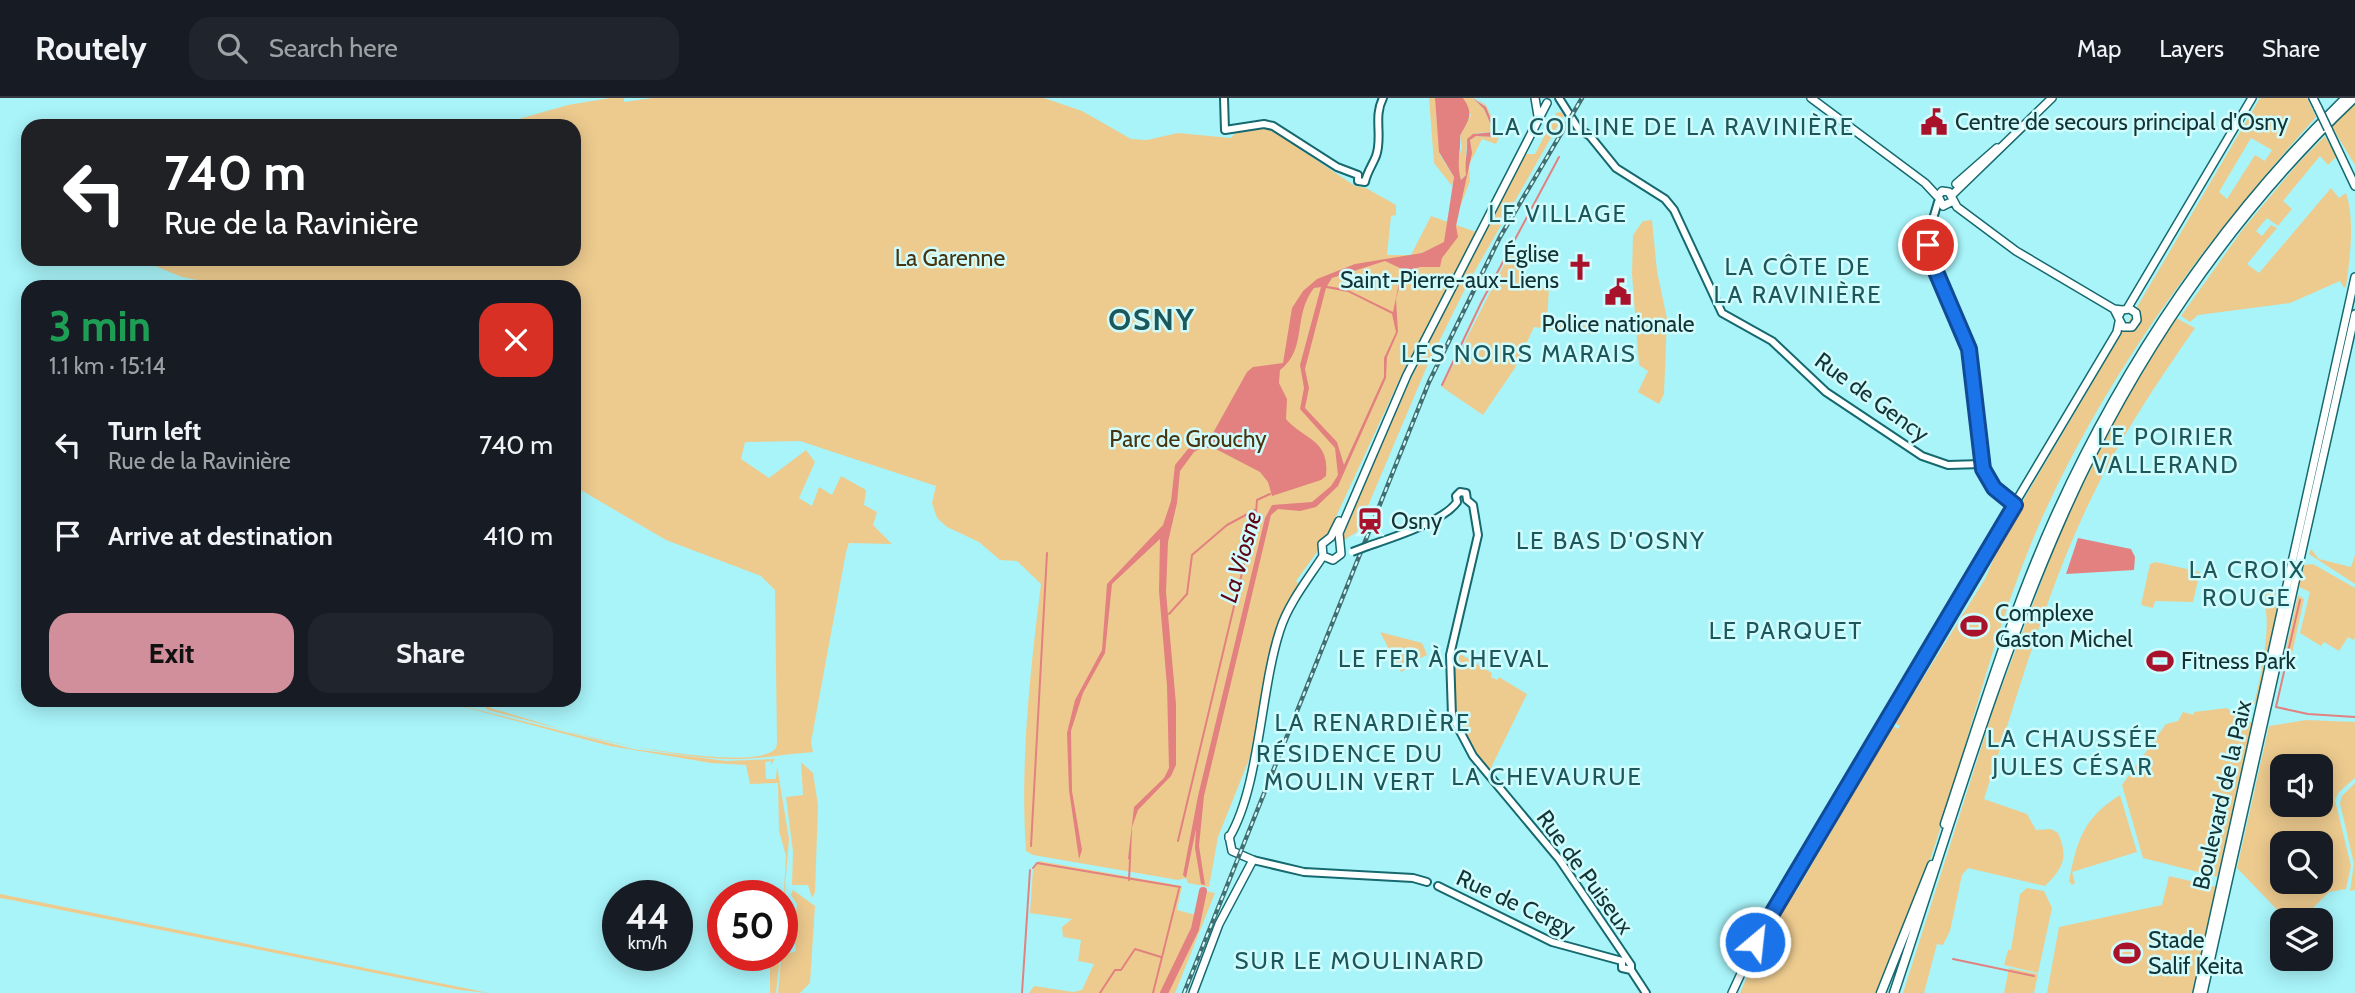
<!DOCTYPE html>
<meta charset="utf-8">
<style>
body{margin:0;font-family:Cabin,sans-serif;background:#20242c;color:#f1f3f6;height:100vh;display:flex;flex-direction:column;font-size:26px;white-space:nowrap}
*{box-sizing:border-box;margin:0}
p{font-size:23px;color:#9ea1a6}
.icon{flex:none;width:38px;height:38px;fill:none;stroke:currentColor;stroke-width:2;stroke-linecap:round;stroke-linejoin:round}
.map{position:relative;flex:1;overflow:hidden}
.details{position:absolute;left:21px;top:182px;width:560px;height:427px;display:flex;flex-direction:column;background:#171b24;border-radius:21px;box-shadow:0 4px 18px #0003}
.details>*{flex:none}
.banner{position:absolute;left:21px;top:21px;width:560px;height:147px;border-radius:21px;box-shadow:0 4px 18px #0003;background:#202124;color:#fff;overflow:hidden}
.buttons{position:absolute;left:2270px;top:656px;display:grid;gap:14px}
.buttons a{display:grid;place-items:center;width:63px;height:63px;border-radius:14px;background:#171b24;box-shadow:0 4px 18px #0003;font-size:35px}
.speed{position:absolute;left:602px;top:782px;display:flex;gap:14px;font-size:35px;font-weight:700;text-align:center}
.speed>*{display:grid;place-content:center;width:91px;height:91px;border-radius:50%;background:#171b24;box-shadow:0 4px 18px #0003;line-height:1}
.speed small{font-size:18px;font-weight:400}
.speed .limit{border:10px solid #d22;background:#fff;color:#111}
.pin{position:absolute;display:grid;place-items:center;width:60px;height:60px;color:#fff;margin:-30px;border:4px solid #fff;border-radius:50%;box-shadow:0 2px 7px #0007}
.me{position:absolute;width:77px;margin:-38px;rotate:28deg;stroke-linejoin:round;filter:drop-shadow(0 0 5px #0008)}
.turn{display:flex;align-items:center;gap:24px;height:147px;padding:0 28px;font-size:32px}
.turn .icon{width:91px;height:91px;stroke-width:2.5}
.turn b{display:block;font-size:49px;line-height:60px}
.round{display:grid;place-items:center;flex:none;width:74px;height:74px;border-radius:21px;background:#20242c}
.overview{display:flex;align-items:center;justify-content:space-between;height:119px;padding:0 28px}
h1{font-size:42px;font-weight:800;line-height:52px;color:#1e9e55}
.primary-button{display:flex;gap:14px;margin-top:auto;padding:14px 28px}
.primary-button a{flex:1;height:80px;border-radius:21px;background:#d18e9b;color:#111;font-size:28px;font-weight:800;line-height:80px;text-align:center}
.primary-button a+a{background:#20242c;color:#f1f3f6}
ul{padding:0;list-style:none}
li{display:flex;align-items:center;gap:21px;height:91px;padding:0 28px}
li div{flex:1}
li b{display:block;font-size:26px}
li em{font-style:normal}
header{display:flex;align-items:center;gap:42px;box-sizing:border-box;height:98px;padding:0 35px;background:#171b24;border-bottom:2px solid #363941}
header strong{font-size:33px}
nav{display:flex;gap:38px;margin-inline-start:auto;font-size:24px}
.search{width:490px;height:63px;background:#20242c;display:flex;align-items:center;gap:18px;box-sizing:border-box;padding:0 24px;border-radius:21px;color:#9ea1a6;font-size:26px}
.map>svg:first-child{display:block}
.green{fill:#edcb8f;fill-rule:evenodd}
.water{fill:#e28180;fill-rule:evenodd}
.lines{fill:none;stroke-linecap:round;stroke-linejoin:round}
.stream{stroke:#e28180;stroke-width:2}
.river{stroke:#e28180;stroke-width:8}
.tertiary-casing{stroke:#16696e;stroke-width:10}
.secondary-casing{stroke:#16696e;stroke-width:10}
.trunk-casing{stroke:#16696e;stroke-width:11}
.tertiary{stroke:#fff;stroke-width:6}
.secondary{stroke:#fff;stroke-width:7}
.trunk{stroke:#fff;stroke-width:8}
.rail-casing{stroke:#416e71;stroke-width:4.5}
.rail{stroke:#d0fcfe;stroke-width:2;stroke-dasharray:5;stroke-linecap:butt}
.tertiary-bridge-casing{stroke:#16696e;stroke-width:10;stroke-linecap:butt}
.secondary-bridge-casing{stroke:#16696e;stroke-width:10;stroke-linecap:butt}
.tertiary-bridge{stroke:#fff;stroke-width:6}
.secondary-bridge{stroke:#fff;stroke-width:7}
.route-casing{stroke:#114b97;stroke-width:18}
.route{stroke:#1a73e8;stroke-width:12}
.labels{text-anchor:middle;stroke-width:5;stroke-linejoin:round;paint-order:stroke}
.poi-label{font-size:23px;fill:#133335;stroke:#d0fcfe;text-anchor:start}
.park-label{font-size:23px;fill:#48340e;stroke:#d0fcfe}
.street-label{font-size:23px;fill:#133335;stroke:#d0fcfe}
.neighbourhood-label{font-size:24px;letter-spacing:2px;fill:#1c575b;stroke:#d0fcfe}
.water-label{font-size:24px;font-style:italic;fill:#5f0514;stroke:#d0fcfe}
.district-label{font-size:30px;font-weight:bold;letter-spacing:2px;fill:#1c575b;stroke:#d0fcfe}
</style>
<header>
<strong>Routely</strong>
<div class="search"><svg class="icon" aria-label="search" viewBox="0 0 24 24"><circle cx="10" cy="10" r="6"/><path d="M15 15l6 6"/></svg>Search here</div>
<nav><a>Map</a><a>Layers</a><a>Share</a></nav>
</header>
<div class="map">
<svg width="2355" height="895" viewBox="0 0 2355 895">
<rect width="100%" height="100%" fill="#a8f4f9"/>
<path class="green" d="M610,0H624V4L652,0H1044L1082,13L1131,41L1147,42L1178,35L1231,40L1236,34L1267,29L1355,88L1366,90L1396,107V117L1391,118L1387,157H1411L1431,118L1476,134L1403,274L1328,436L1317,446V454L1296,483L1301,488L1280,523L1268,564L1250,659L1218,739L1209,789L1188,785L1186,780L1178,782L1033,757L1026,753C1020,663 1030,575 1041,486L1017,463L1000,462L979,444L947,429L937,420L932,405L936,388L800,343L745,344L741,361L769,380L806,352L815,364L799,400L812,408L819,389L832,397L841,378L866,392L864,407L877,414L873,427L892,446L849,445L846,454L811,644L813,654C784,656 757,662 728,661C645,657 567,632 488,612L483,607L477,609L451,602L477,608L481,602H485L486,608L493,611C527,620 562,632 597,641C625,648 759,673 776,650L777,645L775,492L761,478L666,442L574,388V189H232L182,179L138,161H574V28H494L568,7Z
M1429,0H1435L1440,57L1454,79L1452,88L1434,65Z
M1463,0H1473L1484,11L1494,34L1476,35L1467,41C1467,53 1464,64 1466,77L1461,82L1457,67L1462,49L1460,38L1471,17Z
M1476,0L1486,7L1500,38L1496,46L1482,41L1469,67L1470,83L1460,109C1461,86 1473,65 1470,42L1476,38L1494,39L1497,36L1486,9Z
M2260,0H2307L2316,19C2208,139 2109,271 2042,420C1993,530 1968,649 1930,762C1914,807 1894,851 1876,895H1740L1771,824L1797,792L1893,628L1898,631L1900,628L1895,625L1985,481L2007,430ZM2251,40L2272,52L2265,63L2255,57L2227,101L2219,94Z
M2355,5V67L2332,29Z
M1561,14L1564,17L1468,185L1428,266L1357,434L1344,442L1341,435L1424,252L1525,56H1535L1556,15Z
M2325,38L2336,59L2328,67L2320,58L2283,103L2292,111L2278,128L2267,120L2256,133L2262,138L2271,127L2277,130L2247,166L2259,175L2331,90L2339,100L2346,95C2355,121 2350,161 2346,188L2344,190L2340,183L2290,205L2198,217L2190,224L2181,218L2243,131L2300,63Z
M1652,122L1657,173L1667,221L1664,296L1659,306L1638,294L1648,273L1639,267L1632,176L1633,137L1643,123Z
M1511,153L1531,160L1525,175L1536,188L1549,190L1547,224L1592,228L1591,236L1534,229L1515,270L1483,317L1442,289Z
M2176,220L2195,230C2157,285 2120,339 2092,399C2045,495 2017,600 1984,701L2027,716L2036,732L2051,731L2058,735C2069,760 2063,770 2045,788L1968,770L1962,777L1950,833L1943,847L1937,846L1924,895H1903L1994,609L2061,432L2118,315Z
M1998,445L1984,477L1892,621L1997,445Z
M2311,451L2319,461L2351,469L2355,457V486L2309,456Z
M2156,464L2200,474L2193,504L2155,503L2153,510L2141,507L2150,466Z
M2313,466L2355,490V540L2353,542L2348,539L2339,553L2324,544L2321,548L2300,535L2310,494L2299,489L2304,467Z
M2268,489L2282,492L2256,606H2254C2260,583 2271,528 2265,510H2262Z
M2298,497L2304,501L2290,565L2283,564Z
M1380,534L1422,545L1427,557L1407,566L1408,570L1401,574Z
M1455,553L1492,575L1491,579L1497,582L1499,579L1527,596L1489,674L1461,632L1467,620L1454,614L1452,565Z
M438,602L633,651L726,663L775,661L771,667V663L765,664L766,681H776L777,668L789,741L782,826L786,758L779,733L778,685L750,686L746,667L711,665L610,648Z
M2227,610L2244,625L2253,624L2218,779L2143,760L2122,687L2166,626L2178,623L2183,614L2194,617V614Z
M2306,622L2355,624V680L2339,694L2335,702L2351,768L2346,791L2329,794L2301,822H2287L2237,770L2269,628ZM2282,668H2320V707H2282ZM2282,746H2320V784H2282Z
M1879,642L1821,747L1814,750L1878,643Z
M801,664L813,675L818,707L815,794L812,800L808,787H792L793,754L786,699L803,697Z
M2355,685V792L2350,793L2354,766L2340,705L2342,698Z
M2120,697L2137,754L2072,774L2075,785L2072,787L2069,783C2077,743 2083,720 2120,697Z
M1039,763L1182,788L1177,812L1200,818L1205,793L1215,795L1175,895H1029L1034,888L1073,894L1082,892L1094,866L1078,863L1081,842L1063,839L1062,829L1072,821L1030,815L1033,772Z
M2169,778L2216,789L2192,895H2047L2059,829L2162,807Z
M2027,790L2044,793L2052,810L2038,875L2004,867L2008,852H2011L2020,796Z
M793,792L815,808L810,885L800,895H778L783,839L787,856L796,853L794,836L797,806L791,797Z
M0,796L489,895L460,892L6,801L0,800Z
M770,858H780L776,895H770Z
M2009,870L2038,876L2034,895H2004Z"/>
<path class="water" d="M1435,0H1463C1475,17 1468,22 1460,38C1461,54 1456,65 1461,82L1466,77C1464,64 1468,54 1467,41L1473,36L1494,34L1484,11L1473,0L1486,9L1497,36L1494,39L1476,38L1470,42L1472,55L1456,128L1458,139L1442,160L1440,169H1420L1403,175L1396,201L1398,234L1387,259L1386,280L1338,388L1316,409L1300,413L1278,411L1271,417L1204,698L1199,748L1205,787L1201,786L1195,750L1196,731L1186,780L1183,777L1198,698L1265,420L1272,407L1312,404L1331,388L1338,377L1335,350L1300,311L1304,290L1300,267L1321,189L1314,190C1292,218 1308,251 1280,272L1279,285L1287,301L1286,321C1304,342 1330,341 1326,378L1321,382L1272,398L1268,384L1260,374L1214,350H1201L1194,354L1180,373L1177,405L1168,444L1166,494L1176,606V667L1171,678L1138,712L1132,729L1131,762L1128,761L1134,709L1164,680L1169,670L1167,588L1159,493L1160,441L1112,486L1105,555L1083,595L1071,633L1072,693L1082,752L1079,761L1069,692L1067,635L1075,602L1102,552L1107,486L1163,427L1171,403L1175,367L1188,351L1213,335L1247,274L1253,269L1283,265L1292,210L1303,193L1317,181L1355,166L1422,155L1444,144L1454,79L1439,54ZM1385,163L1402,171L1393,214L1346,191L1327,188L1332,180ZM1326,190L1348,194L1392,216L1396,234L1384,260V279L1344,367L1337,344L1305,310L1309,290L1305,271Z
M2078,440L2131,451L2135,459L2134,472L2066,476Z"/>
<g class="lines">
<path class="stream" d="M1442,287L1481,205L1559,59
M1169,516L1187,496L1192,457L1227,427L1255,412
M1933,558L1992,456
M2286,563L2300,502
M2284,574L2276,609L2308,616L2355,619
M1178,743L1256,416L1257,402L1270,396
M1031,748L1047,455
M1818,749L1878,648
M1033,770L1037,765L1180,789
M1129,782L1130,762
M1792,792L1814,755
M1953,861L2034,878
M1022,895L1030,772
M1100,895L1115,872H1121L1135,851L1161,859
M1153,895L1179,791"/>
<path class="river" d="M1164,895L1195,831L1203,793"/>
<defs>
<path id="tertiary" d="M1224,0L1225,32L1264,26L1273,28L1337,69L1358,77
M1559,0L1578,30L1590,38L1616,70L1665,101L1674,112L1722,215L1772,243L1826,294L1922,358L1948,367L1982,366
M1358,77V83L1365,84C1367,74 1372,68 1376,58C1383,39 1373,19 1383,0
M1938,104L1930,131L1929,154L1969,251L1983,371L1994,390L2015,407
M1467,402L1473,407L1478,437L1450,557L1452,618L1473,658L1559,761L1631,867V872
M1457,404L1456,398L1460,394L1466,395L1467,402
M1368,448C1391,440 1443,424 1457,404
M1253,762L1304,774L1413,780L1427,784
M1438,788L1552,844L1622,863
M1622,863V870L1631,872
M1631,872L1646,895"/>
<path id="secondary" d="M1535,0L1538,18
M1811,0L1925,85L1938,99
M2313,0L2318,10
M2328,31L2355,88
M1956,86L1997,50
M1952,97L2052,0
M1953,103L1943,108L1938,98L1942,93L1949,94L1957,109L2016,153L2114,211L2122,212
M2114,211L2123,229H2132L2137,222L2136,215L2130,211L2122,212L2118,219
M2127,211L2252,0
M1323,458L1333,462L1341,456L1339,435L1407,277L1547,5
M1323,458L1322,446L1331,439L1339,423
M1229,740C1260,688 1260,593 1280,532C1288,506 1308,481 1323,458
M1193,895L1219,826L1253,762L1232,753L1229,738
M1732,895L1763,828L2117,234L2119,224
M2197,895L2355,179
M2203,895L2355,216"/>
<path id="trunk" d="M1945,726C1979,624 2010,519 2054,421C2124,265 2223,119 2346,0
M1881,895L1932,767
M1894,895C1947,737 1994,574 2061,422C2129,266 2230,117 2354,0"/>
</defs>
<use href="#tertiary" class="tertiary-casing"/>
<use href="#secondary" class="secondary-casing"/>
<use href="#trunk" class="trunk-casing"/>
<use href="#tertiary" class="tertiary"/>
<use href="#secondary" class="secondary"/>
<use href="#trunk" class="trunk"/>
<defs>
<path id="rail" d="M1184,895L1429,284L1500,139L1582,0"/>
</defs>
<use href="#rail" class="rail-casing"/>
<use href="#rail" class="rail"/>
<defs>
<path id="tertiary-bridge" d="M1352,454L1368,448"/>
<path id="secondary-bridge" d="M2318,10L2328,31"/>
</defs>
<use href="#tertiary-bridge" class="tertiary-bridge-casing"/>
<use href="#secondary-bridge" class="secondary-bridge-casing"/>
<use href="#tertiary-bridge" class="tertiary-bridge"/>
<use href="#secondary-bridge" class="secondary-bridge"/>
</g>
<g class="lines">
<defs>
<path id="route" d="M1755,844L2015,407L1994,390L1983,371L1969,251L1934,169L1928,147"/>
</defs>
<use href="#route" class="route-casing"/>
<use href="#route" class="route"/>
</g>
<defs>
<symbol id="civic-bare" viewBox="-9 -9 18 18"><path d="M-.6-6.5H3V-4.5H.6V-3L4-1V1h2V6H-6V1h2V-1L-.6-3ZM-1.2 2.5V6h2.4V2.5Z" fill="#a9122b" stroke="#d0fcfe" stroke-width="2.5" paint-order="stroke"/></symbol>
<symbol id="church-bare" viewBox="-9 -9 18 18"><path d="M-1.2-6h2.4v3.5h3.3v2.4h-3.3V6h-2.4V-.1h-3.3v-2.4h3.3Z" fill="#a9122b" stroke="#d0fcfe" stroke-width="2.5" paint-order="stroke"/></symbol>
<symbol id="station-bare" viewBox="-9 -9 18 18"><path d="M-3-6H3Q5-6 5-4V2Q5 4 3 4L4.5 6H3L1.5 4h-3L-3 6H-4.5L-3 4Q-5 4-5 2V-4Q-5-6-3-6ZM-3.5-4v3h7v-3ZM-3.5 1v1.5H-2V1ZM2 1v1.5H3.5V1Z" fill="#a9122b" stroke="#d0fcfe" stroke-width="2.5" paint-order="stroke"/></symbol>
<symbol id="stadium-bare" viewBox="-9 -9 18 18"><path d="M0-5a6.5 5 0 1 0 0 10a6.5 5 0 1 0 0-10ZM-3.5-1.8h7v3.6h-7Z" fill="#a9122b" stroke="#d0fcfe" stroke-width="2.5" paint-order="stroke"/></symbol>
</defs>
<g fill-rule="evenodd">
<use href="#civic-bare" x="1915" y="5" width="38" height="38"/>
<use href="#church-bare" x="1561" y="150" width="38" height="38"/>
<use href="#civic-bare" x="1599" y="175" width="38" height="38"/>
<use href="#station-bare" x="1351" y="404" width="38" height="38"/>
<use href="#stadium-bare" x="1955" y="509" width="38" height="38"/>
<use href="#stadium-bare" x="2141" y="544" width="38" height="38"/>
<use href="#stadium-bare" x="2108" y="836" width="38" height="38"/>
</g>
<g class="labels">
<g class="poi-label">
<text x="1955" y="32">Centre de secours principal d'Osny</text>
<text x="1559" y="164" text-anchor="end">Église<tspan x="1559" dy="26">Saint-Pierre-aux-Liens</tspan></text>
<text x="1618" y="234" text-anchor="middle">Police nationale</text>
<text x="1391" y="431">Osny</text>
<text x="1995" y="523">Complexe<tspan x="1995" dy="26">Gaston Michel</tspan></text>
<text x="2181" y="571">Fitness Park</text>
<text x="2148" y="850">Stade<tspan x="2148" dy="26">Salif Keita</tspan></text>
</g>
<g class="park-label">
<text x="950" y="168">La Garenne</text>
<text x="1188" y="349">Parc de Grouchy</text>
</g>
<g class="street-label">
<text transform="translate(1872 299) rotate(36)" y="8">Rue de Gency</text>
<text transform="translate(2222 697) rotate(-77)" y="8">Boulevard de la Paix</text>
<text transform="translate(1585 774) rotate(54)" y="8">Rue de Puiseux</text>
<text transform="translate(1516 805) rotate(25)" y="8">Rue de Cergy</text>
</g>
<g class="neighbourhood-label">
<text x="1673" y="37">LA COLLINE DE LA RAVINIÈRE</text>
<text x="1558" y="124">LE VILLAGE</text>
<text x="1798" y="177">LA CÔTE DE<tspan x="1798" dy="28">LA RAVINIÈRE</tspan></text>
<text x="1519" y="264">LES NOIRS MARAIS</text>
<text x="2166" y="347">LE POIRIER<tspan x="2166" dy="28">VALLERAND</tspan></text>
<text x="1611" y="451">LE BAS D'OSNY</text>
<text x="2247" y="480">LA CROIX<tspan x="2247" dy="28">ROUGE</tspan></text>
<text x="1786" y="541">LE PARQUET</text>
<text x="1444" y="569">LE FER À CHEVAL</text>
<text x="1373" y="633">LA RENARDIÈRE</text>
<text x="2073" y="649">LA CHAUSSÉE<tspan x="2073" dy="28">JULES CÉSAR</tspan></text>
<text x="1350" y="664">RÉSIDENCE DU<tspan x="1350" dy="28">MOULIN VERT</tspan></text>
<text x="1547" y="687">LA CHEVAURUE</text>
<text x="1360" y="871">SUR LE MOULINARD</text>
</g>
<g class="water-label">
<text transform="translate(1241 459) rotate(-74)" y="8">La Viosne</text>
</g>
<g class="district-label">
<text x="1152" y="232">OSNY</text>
</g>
</g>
</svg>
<div class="buttons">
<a><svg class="icon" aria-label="sound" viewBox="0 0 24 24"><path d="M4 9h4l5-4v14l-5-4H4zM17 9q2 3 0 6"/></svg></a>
<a><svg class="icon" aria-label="search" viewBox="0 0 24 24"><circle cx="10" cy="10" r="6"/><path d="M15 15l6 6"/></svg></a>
<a><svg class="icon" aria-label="layers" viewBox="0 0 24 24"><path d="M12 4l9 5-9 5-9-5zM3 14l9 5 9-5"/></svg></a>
</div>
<div class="speed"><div>44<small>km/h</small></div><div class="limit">50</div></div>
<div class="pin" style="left:1928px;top:147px;background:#d93025"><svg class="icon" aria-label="arrive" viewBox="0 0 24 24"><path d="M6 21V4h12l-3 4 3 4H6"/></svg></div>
<svg class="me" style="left:1755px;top:844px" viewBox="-20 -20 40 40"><circle r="17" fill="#1a73e8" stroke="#fff" stroke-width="3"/><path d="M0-11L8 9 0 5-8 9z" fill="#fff"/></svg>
<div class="banner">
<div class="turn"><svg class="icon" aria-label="left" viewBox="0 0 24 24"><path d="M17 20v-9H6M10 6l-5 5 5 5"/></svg><div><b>740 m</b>Rue de la Ravinière</div></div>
</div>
<section class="details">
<div class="overview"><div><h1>3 min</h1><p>1.1 km · 15:14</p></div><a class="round" style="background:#d93025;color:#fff"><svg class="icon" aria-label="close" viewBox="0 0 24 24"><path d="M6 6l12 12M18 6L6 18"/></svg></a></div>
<ul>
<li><svg class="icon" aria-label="left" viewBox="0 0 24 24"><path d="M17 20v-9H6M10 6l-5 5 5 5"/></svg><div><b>Turn left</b><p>Rue de la Ravinière</p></div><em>740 m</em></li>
<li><svg class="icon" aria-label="arrive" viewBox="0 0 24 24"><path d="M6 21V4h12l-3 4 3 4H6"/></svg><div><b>Arrive at destination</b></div><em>410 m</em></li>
</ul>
<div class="primary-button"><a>Exit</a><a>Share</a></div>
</section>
</div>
